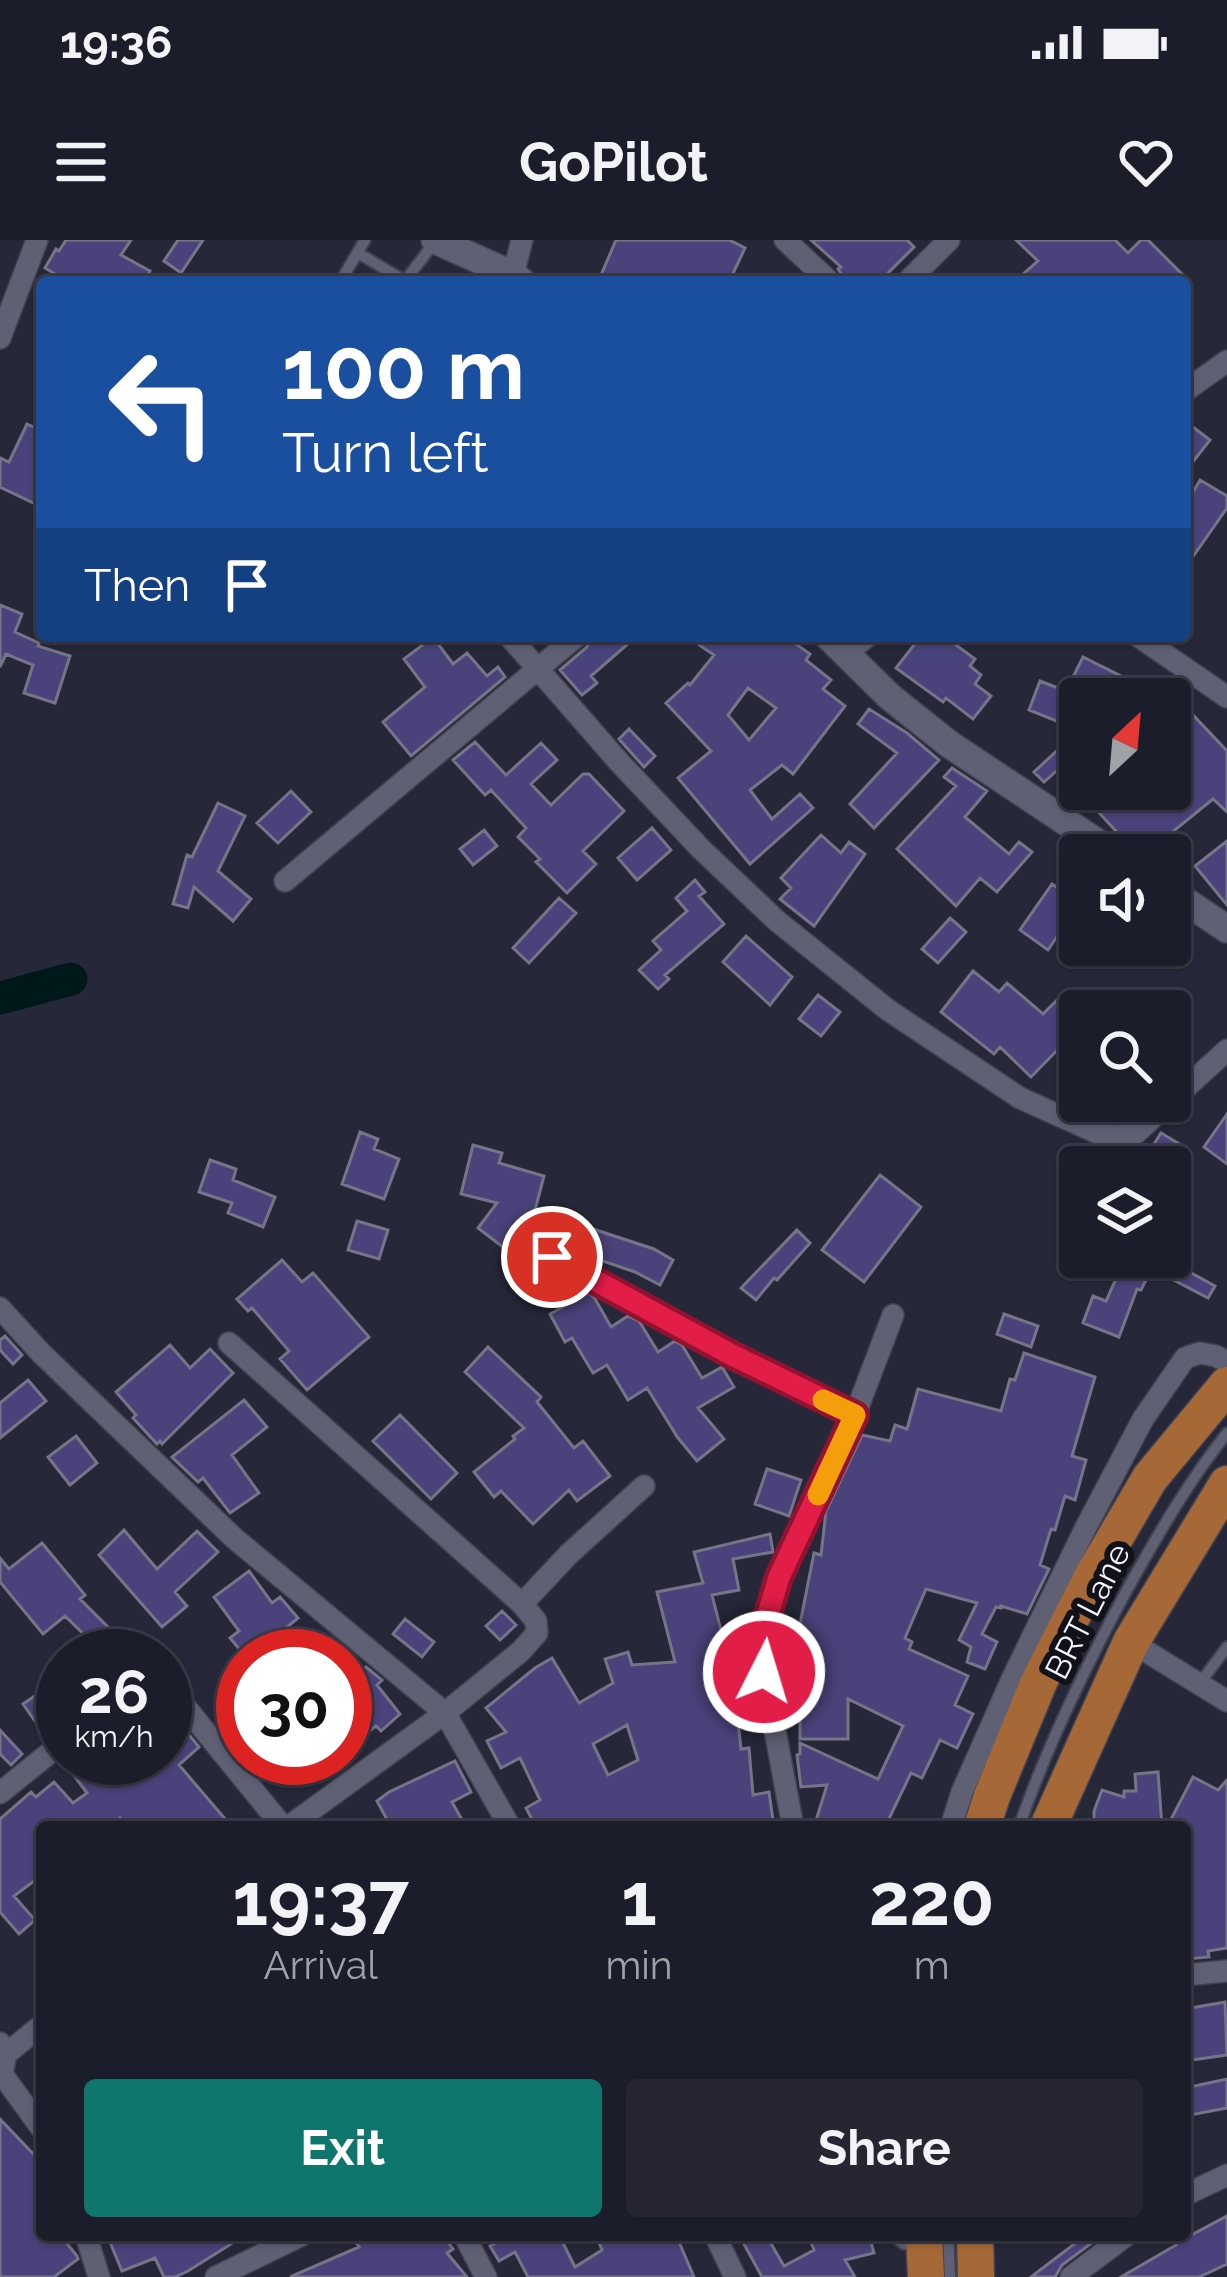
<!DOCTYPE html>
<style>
body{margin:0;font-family:Raleway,sans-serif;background:#252632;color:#f1f3f6;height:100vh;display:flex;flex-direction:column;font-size:45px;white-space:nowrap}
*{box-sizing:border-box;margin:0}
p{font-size:39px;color:#a0a2a8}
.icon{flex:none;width:66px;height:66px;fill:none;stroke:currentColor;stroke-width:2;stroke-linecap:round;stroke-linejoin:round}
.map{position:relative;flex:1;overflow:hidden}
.drawer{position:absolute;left:36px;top:1581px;width:1155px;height:420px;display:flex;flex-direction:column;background:#1c1d2a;border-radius:12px;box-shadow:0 3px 9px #0004,0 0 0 3px #3a3b47}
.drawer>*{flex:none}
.banner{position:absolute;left:36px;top:36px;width:1155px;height:366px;border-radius:12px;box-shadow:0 3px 9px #0004,0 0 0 3px #3a3b47;background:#1a4fa0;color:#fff;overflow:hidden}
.needle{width:78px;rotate:26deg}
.controls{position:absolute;left:1059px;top:438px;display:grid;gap:24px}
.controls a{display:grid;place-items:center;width:132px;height:132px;border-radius:12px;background:#1c1d2a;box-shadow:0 3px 9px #0004,0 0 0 3px #3a3b47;font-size:60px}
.speed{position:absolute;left:36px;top:1389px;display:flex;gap:24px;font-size:60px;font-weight:700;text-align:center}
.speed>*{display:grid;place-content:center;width:156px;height:156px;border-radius:50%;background:#1c1d2a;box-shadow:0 3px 9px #0004,0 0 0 3px #3a3b47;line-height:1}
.speed small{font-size:30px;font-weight:400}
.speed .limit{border:18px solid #d22;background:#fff;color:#111}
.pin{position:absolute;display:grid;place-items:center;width:102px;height:102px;color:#fff;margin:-51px;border:6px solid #fff;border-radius:50%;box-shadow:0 3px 12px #0007}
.me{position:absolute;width:132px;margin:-66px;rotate:5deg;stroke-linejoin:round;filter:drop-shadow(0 0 9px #0008)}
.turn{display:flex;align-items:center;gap:42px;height:252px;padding:0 48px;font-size:54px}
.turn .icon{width:156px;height:156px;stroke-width:2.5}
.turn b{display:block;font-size:84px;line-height:102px}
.then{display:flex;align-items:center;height:114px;padding:0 48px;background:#0003;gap:24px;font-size:45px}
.eta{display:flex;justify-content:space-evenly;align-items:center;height:204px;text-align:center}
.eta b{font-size:72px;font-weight:700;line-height:84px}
.primary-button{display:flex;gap:24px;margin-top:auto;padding:24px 48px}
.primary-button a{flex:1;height:138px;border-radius:12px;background:#0f766e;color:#fff;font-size:48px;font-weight:700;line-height:138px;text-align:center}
.primary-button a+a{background:#252632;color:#f1f3f6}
.status{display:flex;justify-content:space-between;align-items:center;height:84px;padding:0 60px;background:#1c1d2a;direction:ltr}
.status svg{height:33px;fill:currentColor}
header{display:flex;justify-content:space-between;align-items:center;height:156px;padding:0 48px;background:#1c1d2a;font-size:54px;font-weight:700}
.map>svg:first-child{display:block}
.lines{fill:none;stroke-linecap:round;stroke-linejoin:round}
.river{stroke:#001819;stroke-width:33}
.building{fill:#4a427a;stroke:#767488;stroke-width:3;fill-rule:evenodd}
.service-casing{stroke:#414250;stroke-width:14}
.minor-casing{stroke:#414250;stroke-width:24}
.tertiary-casing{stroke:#414250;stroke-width:30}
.trunk-casing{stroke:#414250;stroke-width:39}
.service{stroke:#5f6074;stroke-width:10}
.minor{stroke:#5f6074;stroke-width:21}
.tertiary{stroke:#5f6074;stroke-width:27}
.trunk{stroke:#a66837;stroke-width:36}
.route-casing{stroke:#92132f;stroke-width:30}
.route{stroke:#e11d48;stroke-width:21}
.slow{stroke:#f59e0b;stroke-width:21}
.labels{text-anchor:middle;stroke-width:12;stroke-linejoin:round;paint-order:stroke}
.street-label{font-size:33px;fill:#f3f4fd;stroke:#111119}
</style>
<div class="status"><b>19:36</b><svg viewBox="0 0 49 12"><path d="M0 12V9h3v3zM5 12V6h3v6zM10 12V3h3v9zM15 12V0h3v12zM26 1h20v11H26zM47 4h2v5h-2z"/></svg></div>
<header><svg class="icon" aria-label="menu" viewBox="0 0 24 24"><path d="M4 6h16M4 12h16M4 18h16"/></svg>GoPilot<svg class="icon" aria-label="heart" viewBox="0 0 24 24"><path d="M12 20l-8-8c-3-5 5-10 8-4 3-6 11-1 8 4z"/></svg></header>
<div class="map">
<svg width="1227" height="2037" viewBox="0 0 1227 2037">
<rect width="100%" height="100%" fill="#262738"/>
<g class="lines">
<path class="river" d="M0,758L71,739"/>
</g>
<path class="building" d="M66,0H131L121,15L150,31L144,42H121L110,36L107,42H69L45,28L56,9L59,11Z
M178,0H203L181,33L164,21Z
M616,0H729L745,8L729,42H598Z
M811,0H907L914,7L879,42H847L838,29L841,27Z
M1016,0H1115L1128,13L1141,0H1148L1190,42H1014L1038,21Z
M1185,181L1210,200L1185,232Z
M27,184L42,191V267L0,247V218L9,222Z
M1200,240L1227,256V268L1185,328V266Z
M0,365L22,374L15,392L39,403L38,406L70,416L55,463L24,453L33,425L6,414L0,427Z
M592,396H637L591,436L597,443L582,455L560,430L587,407Z
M686,396H785L810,414L806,420L831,440L823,449L845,466L793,534L782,525L750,550L772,579L800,554L813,568L750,624L678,538L711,511L666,463L688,443L690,445L714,415ZM748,448L776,468L749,500L728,475Z
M921,396H944L975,419L970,426L981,435L975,444L991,456L973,479L946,458L943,462L896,428Z
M433,397L453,424L467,413L487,436L498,427L505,437L411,516L383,482L425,447L404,419Z
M1083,417L1129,440L1120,459H1080V508L1072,515L1080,525V549H1170V460L1187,481L1193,475L1227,511V572L1213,559L1144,615H1138L1080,552L1061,527L1044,542L1034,532L1079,490L1029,470L1040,441L1066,451Z
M869,469L907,493L939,520L874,588L850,564L897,513L858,484Z
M629,489L655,516L644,527L619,499Z
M475,502L506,535L541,503L557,520L531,544L551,565L583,534H589L624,571L583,611L596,624L567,653L536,622L540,619L518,597L526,588L491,550L485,555L453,520Z
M952,528L987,551L965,577L1009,614L1019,602L1032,612L997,652L980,638L956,666L897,609L956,546L944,537Z
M291,551L311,572L278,603L257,583Z
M218,563L245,576L218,631L251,659L233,681L194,647L188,668L173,664L187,615L192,617Z
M652,588L671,610L637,640L618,618Z
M484,590L497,606L473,625L460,609Z
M821,595L841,613L849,602L865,614L814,686L780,659L791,648L781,638Z
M1227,601V665L1195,626Z
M695,640L705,652L699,656L724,684L665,735L669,739L658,749L639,730L661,710L653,701L687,671L676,658Z
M1052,644L1080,663L1048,710L1020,690Z
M559,658L576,673L529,723L513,708Z
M950,678L966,692L938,723L922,709Z
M746,696L792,737L770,765L723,722Z
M973,731L999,752L1007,743L1043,774L1058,759L1080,781V787L1031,837L1000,807L994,814L941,772Z
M818,755L840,772L821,796L799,779Z
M1098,861H1149L1133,876L1125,868L1117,881L1092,871Z
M1227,874V924L1204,907Z
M360,892L378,899L374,909L399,919L384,959L342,944Z
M1161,893L1188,909L1177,928L1149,912Z
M473,905L502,913L499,923L544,936L529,993L542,1003L525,1024L478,988L497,963L461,954Z
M210,920L236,929L233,940L275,957L263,987L228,973L232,963L199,952Z
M880,935L921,967L864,1042L822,1010Z
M357,981L388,990L379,1019L348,1010Z
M587,987L654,1009L673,1020L660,1045L635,1032L579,1013Z
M797,990L810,1003L777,1040L774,1038L756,1060L741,1048Z
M1177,1010L1192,1017L1186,1030L1215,1046L1208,1058L1170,1038V1012L1175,1015Z
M282,1020L302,1042L313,1033L369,1097L307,1150L280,1119L289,1111L252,1068L248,1071L237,1059Z
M1123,1023L1149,1034L1141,1050L1137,1049L1119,1097L1083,1083L1093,1056L1106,1061Z
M588,1053L594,1057L611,1087L628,1076L639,1081L658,1112L675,1101L682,1105L702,1138L722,1127L734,1147L698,1168L724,1199L697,1221L678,1198L647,1148L628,1160L607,1125L593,1133L572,1098L565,1102L550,1074Z
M1004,1074L1038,1086L1031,1107L997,1094Z
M5,1096L22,1115L13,1124L0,1110V1100Z
M170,1105L190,1128L210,1109L233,1133L162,1204L160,1201L157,1204L133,1178L136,1175L116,1152Z
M488,1107L541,1157L537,1162L574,1208L583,1201L610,1236L577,1261L569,1250L533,1284L501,1251L494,1257L474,1232L515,1199L513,1196L524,1188L465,1132Z
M1024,1113L1095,1137L1072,1216L1086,1220L1075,1260L1065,1256L1055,1290L1051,1289L1040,1325L1049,1329L1027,1374L1001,1366V1368L996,1367L982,1394L997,1402L985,1429L967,1422L971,1407L959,1400L977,1363L926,1349L905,1398L912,1402L909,1409L968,1436L955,1465L973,1474L957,1508L940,1500L922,1538L911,1533L885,1587H814L827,1545L801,1547L797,1515L800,1514V1503L878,1539L903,1486L848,1459V1499H800V1444L795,1442L802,1411H798L801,1379L814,1313L821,1315L826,1271L862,1195L890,1201L895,1185L907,1189L918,1149L1001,1171L1010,1139L1015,1140Z
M28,1140L46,1161L0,1198V1163Z
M244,1160L267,1187L232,1215L259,1253L230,1273L203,1238L198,1242L172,1217Z
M400,1175L457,1233L431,1259L373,1201Z
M76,1196L97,1223L70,1245L48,1217Z
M767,1229L801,1240L789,1276L755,1264Z
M124,1290L157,1329L197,1291L218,1312L175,1352L187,1366L162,1387L99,1315Z
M770,1294L773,1312L733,1319L739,1350L712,1355L723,1398L714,1400L718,1456L735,1454L741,1509L749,1508L753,1555L769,1552L774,1587H536L526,1568L540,1560L520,1518L501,1528L487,1501L506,1492L486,1468L535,1428L552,1418L579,1463L613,1443L605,1419L628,1412L632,1425L675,1422L657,1352L703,1343L694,1312ZM627,1485L638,1520L608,1535L593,1504Z
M42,1303L85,1355L80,1359L124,1403L111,1416H106L65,1376L43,1394L0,1342V1318L9,1329Z
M249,1331L272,1363L280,1357L298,1378L287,1387L310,1416H245L230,1398L239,1391L214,1357Z
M502,1371L516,1385L500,1400L486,1386Z
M405,1379L434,1402L422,1417L393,1394Z
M366,1427L382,1440L377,1445L400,1474L381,1491L376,1486L359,1499L345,1478L361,1466L358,1463L371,1451L357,1437Z
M63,1437V1470L39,1487L23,1464Z
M177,1480L199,1507L179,1525L232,1587H127L120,1578L113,1584L111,1580L102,1587H42V1635L14,1656L35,1680L19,1694L0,1672V1579L31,1552L36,1557L54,1542L73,1563L87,1553L69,1529L81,1518H100L123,1543L153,1518H165V1491Z
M0,1490L22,1514L11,1525L0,1514Z
M257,1518H310L277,1543Z
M455,1521L471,1552L452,1562L466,1587H391L377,1561L389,1552Z
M1158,1532L1162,1587H1094V1571L1102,1550L1124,1557V1551H1136L1135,1534Z
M1193,1537L1218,1550L1227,1540V1708L1208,1711L1209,1717L1185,1719V1684H1190L1185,1587H1167Z
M1225,1762L1227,1815L1185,1821V1769Z
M1227,1839V1868L1185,1876V1848Z
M0,1879L42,1923V1995H60L77,2016L78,2019L54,2037H0Z
M1227,1976V2024L1199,2037H1121L1176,2005L1173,1999L1192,1991L1193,1994Z
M107,1995H225L231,2004L188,2031L175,2037H164L155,2018L122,2031Z
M374,1995H423L427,2002L436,1995H443L453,2009L447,2013L467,2037H290L359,2007L357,2004Z
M495,1995H559L575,2027L602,2010L596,1995H676L694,2037H528L515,2012L499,2021L490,2006L498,2002Z
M739,1995H766L784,2026L814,2010L808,1995H869L874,2013L845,2020L855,2037H762Z
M1086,1995L1093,2002L1062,2025L1055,2037H1031Z"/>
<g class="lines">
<defs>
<path id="service" d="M358,13L405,41
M340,42L365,0
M404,42L435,2
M1200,1443L1227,1407
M1019,1587C1047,1505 1086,1426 1127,1350C1157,1296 1188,1242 1227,1193
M891,1995L904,2004L920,2003
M948,1995L950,2037"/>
<path id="minor" d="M785,0L830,42
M513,35L522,0
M907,42L949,0
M0,98L37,0
M1185,151L1227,121
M509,396L619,522L701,609L777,681L888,770L1020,858L1100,894L1117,896L1136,893L1227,810
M1138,396L1227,457
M845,414L868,396
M285,641L577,396
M552,1017L732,1115L855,1175
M0,1068L41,1113L234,1298L445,1473L510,1587
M229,1103L522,1364L536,1381L537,1393L521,1411L445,1473L288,1587
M522,1364L569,1314L644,1246
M1131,1402L1227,1461
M165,1442L283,1587
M0,1553L63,1502
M793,1587L764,1432L763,1391L779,1337L855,1175L893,1075
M951,1587L962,1552L1012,1439L1086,1287L1143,1179L1185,1118L1200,1113L1216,1116L1227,1122
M1185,1735L1227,1731
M0,1803L6,1814L2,1834L42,1889
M6,1814L42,1785
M1185,1955L1227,1935
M86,1995L99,2037
M464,1995L486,2037
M715,1995L735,2037
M216,2037L302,1995
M1071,2037L1127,1995"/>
<path id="tertiary" d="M435,0L513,35L522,42
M828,396L890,457L949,504L1116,615
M1170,651L1227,689"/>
<path id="trunk" d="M982,1587L992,1556L1039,1442L1092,1337L1150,1238L1227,1145
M1048,1587L1131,1402L1227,1244
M924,1995L926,2037
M975,1995L976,2037"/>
</defs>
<use href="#service" class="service-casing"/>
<use href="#minor" class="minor-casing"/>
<use href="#tertiary" class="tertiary-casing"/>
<use href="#trunk" class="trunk-casing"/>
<use href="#service" class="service"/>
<use href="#minor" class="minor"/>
<use href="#tertiary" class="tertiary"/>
<use href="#trunk" class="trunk"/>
</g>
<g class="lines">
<defs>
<path id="route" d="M552,1017L732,1115L855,1175L779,1337L763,1391L764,1432"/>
</defs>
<use href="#route" class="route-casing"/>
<use href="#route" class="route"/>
<path class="slow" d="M818,1255L855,1175L823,1160"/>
</g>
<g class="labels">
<g class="street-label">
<text transform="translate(1087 1371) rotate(-63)" y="12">BRT Lane</text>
</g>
</g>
</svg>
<div class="controls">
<a><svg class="needle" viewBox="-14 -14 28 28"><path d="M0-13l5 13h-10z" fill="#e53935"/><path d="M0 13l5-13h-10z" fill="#a0a2a8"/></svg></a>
<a><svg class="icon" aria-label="sound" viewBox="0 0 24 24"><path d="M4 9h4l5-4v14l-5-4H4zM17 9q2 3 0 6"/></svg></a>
<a><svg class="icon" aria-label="search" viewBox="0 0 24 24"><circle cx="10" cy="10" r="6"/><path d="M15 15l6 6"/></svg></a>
<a><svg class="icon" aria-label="layers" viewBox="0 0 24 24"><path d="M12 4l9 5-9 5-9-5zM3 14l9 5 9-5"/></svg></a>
</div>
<div class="speed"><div>26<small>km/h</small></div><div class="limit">30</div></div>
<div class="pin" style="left:552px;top:1017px;background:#d93025"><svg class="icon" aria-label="arrive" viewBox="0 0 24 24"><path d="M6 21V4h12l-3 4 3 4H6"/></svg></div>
<svg class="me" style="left:764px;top:1432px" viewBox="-20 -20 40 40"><circle r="17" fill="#e11d48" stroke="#fff" stroke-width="3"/><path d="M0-11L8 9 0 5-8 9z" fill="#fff"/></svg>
<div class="banner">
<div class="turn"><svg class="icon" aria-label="left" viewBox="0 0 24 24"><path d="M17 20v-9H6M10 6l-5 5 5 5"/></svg><div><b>100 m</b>Turn left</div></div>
<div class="then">Then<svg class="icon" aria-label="arrive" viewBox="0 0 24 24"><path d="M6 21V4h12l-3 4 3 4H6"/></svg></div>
</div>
<section class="drawer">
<div class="eta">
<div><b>19:37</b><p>Arrival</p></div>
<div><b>1</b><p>min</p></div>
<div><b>220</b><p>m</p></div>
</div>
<div class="primary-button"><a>Exit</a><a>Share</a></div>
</section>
</div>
